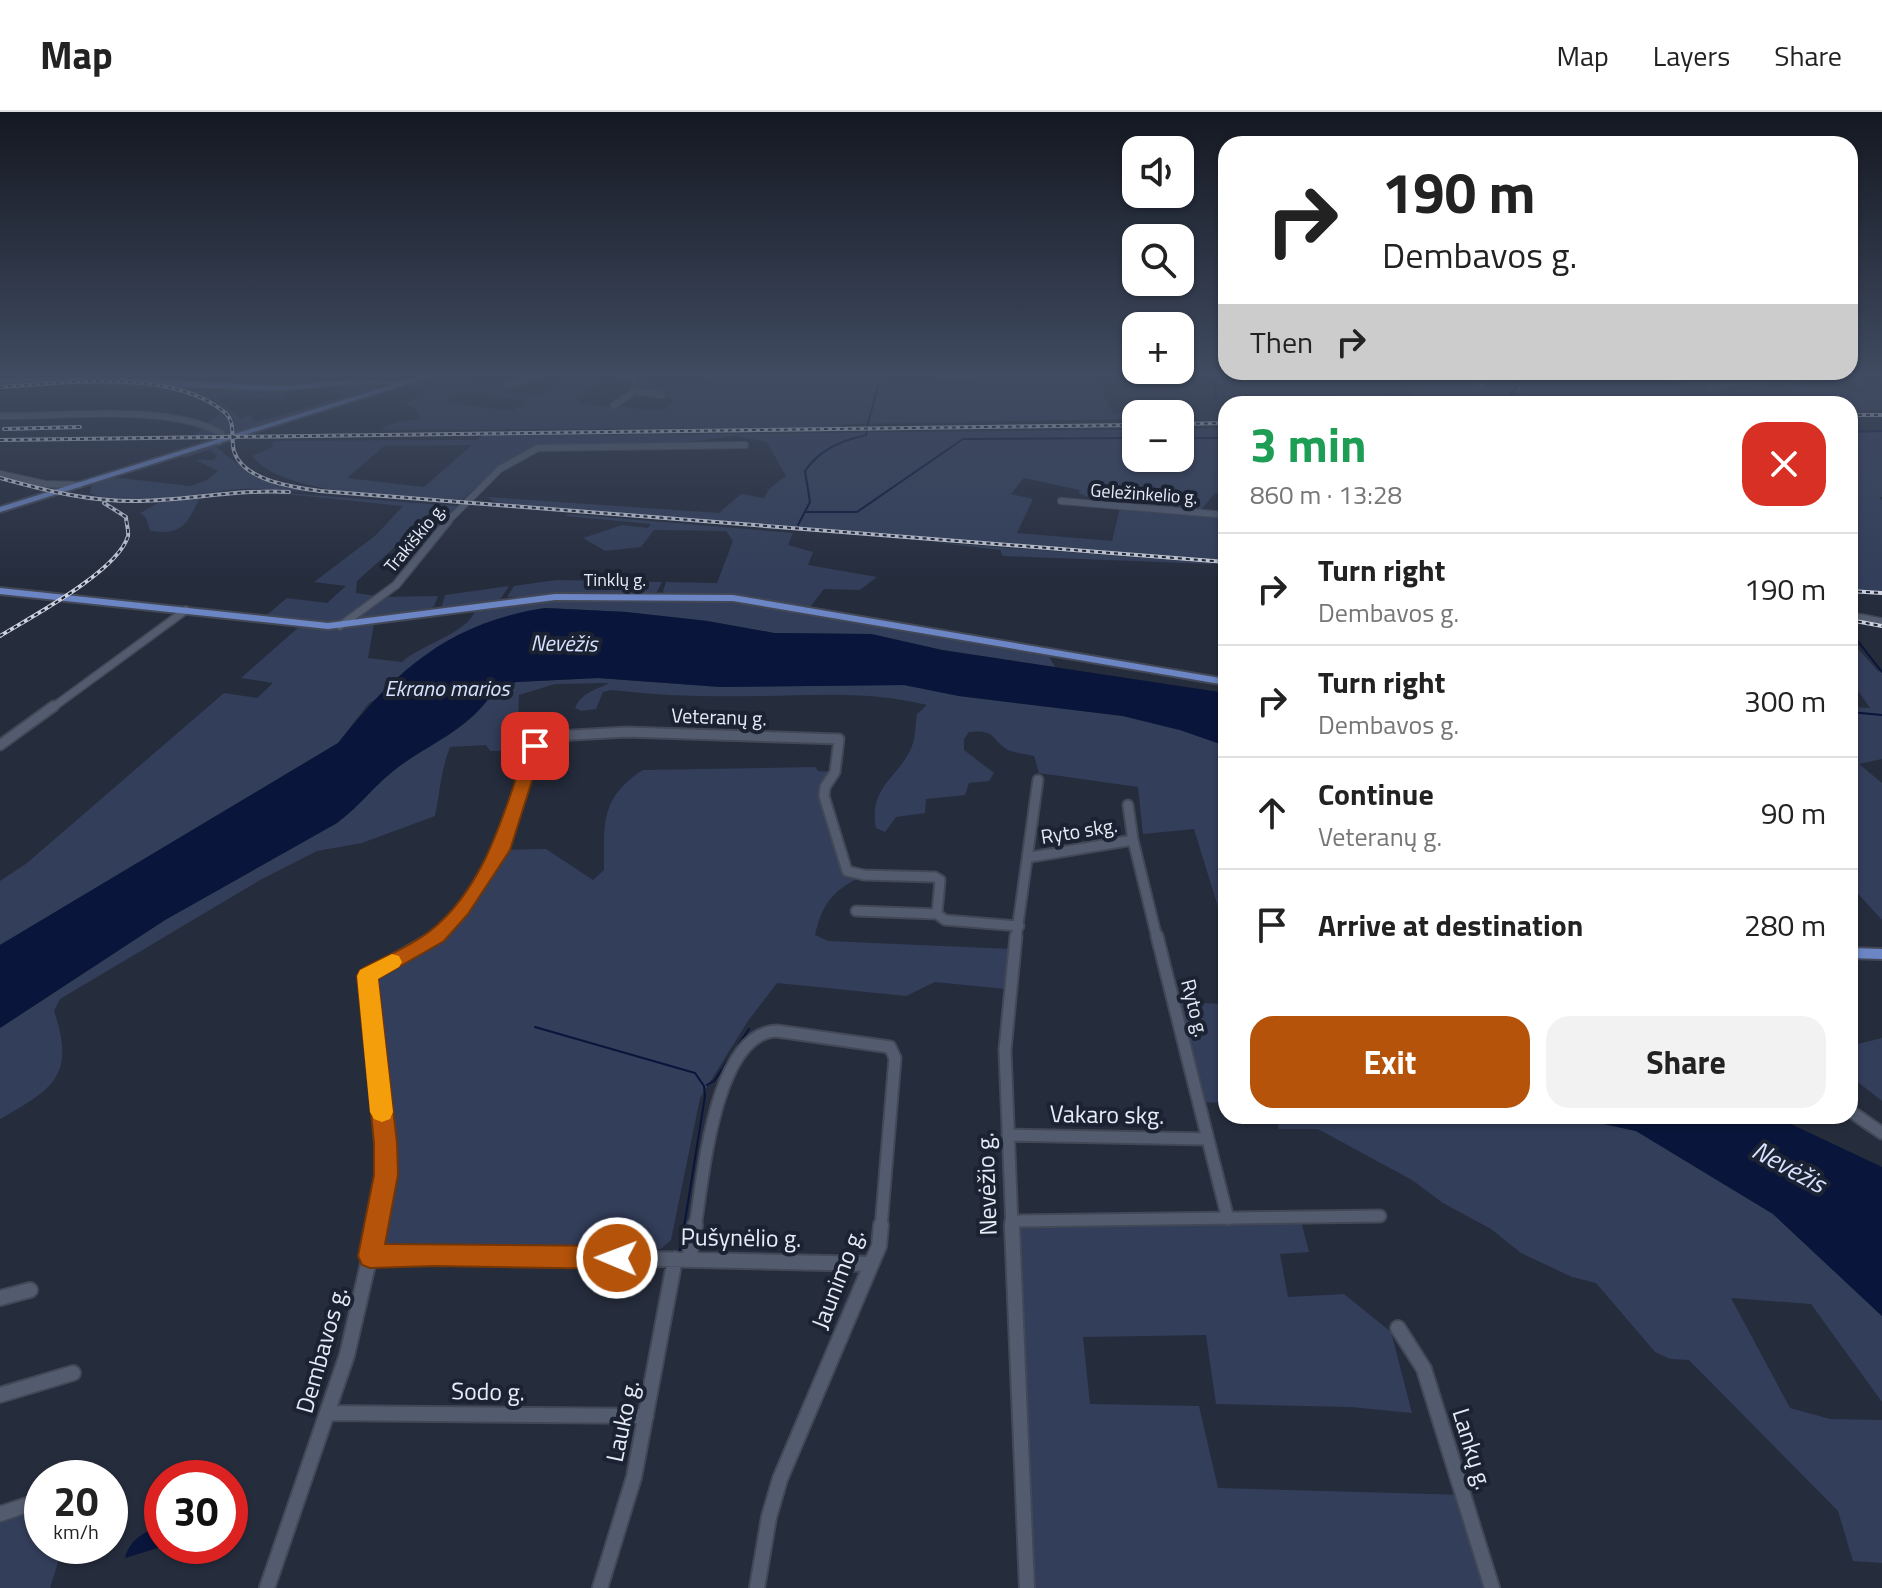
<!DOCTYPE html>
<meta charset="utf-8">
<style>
body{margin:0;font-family:"Titillium Web",sans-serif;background:#f2f2f2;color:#222;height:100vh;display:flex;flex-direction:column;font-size:30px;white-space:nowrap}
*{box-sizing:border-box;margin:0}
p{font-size:26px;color:#767676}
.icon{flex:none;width:44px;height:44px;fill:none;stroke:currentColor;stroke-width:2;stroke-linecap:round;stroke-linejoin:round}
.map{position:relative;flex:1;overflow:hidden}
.side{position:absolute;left:1218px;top:284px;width:640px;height:728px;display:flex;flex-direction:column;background:#fff;border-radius:24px;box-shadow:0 2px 6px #0004}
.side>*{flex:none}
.banner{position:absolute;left:1218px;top:24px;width:640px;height:244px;border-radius:24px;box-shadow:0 2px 6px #0004;background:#fff;color:#222;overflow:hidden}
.controls{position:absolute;left:1122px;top:24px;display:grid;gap:16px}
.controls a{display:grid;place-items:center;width:72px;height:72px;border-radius:16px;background:#fff;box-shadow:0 2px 6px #0004;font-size:40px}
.speed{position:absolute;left:24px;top:1348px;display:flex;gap:16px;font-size:40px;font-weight:700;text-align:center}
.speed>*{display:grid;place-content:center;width:104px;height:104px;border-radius:50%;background:#fff;box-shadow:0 2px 6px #0004;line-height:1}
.speed small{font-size:20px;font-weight:400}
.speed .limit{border:12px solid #d22;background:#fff;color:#111}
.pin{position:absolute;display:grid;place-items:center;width:68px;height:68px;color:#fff;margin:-34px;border-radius:16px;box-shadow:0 4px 12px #0006}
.me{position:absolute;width:88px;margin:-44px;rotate:271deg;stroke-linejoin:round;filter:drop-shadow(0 0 6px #0008)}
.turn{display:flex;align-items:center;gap:28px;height:168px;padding:0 32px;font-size:36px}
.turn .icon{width:104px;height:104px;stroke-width:2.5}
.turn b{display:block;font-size:56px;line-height:68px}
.then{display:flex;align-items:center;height:76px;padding:0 32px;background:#0003;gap:16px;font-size:30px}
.round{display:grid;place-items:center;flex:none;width:84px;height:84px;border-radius:24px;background:#f2f2f2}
.overview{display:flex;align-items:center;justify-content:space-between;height:136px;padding:0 32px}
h1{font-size:48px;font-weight:700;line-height:60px;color:#1e9e55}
.cta{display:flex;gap:16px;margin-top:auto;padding:16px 32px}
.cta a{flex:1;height:92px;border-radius:24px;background:#b45309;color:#fff;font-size:32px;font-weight:700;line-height:92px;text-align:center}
.cta a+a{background:#f2f2f2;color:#222}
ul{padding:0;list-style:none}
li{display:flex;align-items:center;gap:24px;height:112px;padding:0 32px;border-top:2px solid #e0e0e0}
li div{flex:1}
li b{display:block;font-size:30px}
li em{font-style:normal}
header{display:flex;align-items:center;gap:48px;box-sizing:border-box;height:112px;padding:0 40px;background:#fff;border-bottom:2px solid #e0e0e0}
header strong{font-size:38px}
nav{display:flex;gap:44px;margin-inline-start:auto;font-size:28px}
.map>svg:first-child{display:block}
.green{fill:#333e5a;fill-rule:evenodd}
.water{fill:#09153a}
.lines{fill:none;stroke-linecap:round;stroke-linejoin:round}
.stream-far1{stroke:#09153a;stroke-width:2}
.stream{stroke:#09153a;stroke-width:3}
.minor-far4-casing{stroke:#424856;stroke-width:8}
.minor-far3-casing{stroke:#424856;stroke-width:10}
.minor-far2-casing{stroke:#424856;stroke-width:13}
.minor-far1-casing{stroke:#424856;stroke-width:15}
.minor-casing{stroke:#424856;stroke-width:18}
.major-casing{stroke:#424856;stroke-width:4}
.minor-far4{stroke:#535c6f;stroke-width:6}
.minor-far3{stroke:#535c6f;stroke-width:7}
.minor-far2{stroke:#535c6f;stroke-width:9}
.minor-far1{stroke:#535c6f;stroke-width:11}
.minor{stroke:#535c6f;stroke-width:14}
.major{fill:#6c85c4;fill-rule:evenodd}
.rail-casing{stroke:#ccd1dd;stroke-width:4}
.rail{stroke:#1b2232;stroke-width:2;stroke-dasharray:4;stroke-linecap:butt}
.route{fill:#b45309;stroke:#753606;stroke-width:2}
.slow{fill:#f59e0b}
.labels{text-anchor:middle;stroke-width:8;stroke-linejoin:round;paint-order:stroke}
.far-street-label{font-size:18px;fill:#e6ebf6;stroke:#1b2232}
.street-label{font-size:20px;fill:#e6ebf6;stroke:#1b2232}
.water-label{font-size:22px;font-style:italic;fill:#d6e2ff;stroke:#1b2232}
.near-street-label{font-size:24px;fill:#e6ebf6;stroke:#1b2232}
.near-water-label{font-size:26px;font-style:italic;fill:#d6e2ff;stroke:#1b2232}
</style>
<header>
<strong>Map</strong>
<nav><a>Map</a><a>Layers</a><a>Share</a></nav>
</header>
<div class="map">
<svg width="1882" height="1476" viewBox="0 0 1882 1476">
<rect width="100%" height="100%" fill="#252c3c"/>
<path class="green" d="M293,263H399L409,269L246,273Z
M437,263L540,286L565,267L549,263H604L577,291L661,299L675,289L662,281L637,278L639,267L659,276L672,273L723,277L699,263H886L885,271L968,277L982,263H1092L1113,302H1136V307L843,312L839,315L380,318L396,310L422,307L415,297L405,292L426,279L411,273ZM474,280L522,288L525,292L511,299L444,290L455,282Z
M1421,263H1696L1695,271L1717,273L1731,286L1802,288L1779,271L1770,270L1788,269L1802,277L1831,275L1839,280H1868L1841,264C1858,263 1866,276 1882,278V298L1850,299V292H1725L1706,276L1674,274L1693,292H1311L1303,280L1412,284L1415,275L1400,269L1424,267Z
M37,268L287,278L286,285L278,287L225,284L217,287L240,306L250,303L255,310L344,285L327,274L365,271L388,274L234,322C234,316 235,310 232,304C207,260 46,272 0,274V270Z
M105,273C146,273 222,272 232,322L191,326L219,302L217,297C166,263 60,275 0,277Z
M1226,316V381H1215L1200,399L1226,403V448L499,392L487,385L719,401L741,382L764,386L769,377L786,364L767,330L735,324L687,330L536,333L495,358L462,388C412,385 282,385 252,344L273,335L272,331L276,329L477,328L481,324L1136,318V346H1180V317ZM472,333L424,375L347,366L384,334ZM1024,366L1079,378L1080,382L1120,396L1112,429L1017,421L1033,387L1011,382Z
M1882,318V385H1879L1882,388V479L1850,477V319Z
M215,333C245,362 269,369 308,380C285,378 262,376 239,377C203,380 119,399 90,381L92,371L111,365L191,374L207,368L218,359L196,348H214L217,343L210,338L185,346L180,344Z
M257,379L457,394L422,435L396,434L357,469L356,481L376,484L335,512L263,506L287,486L327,491L346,474L314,470L376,423L403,394Z
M201,384C186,412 185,423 150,419L146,406L140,401L158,391Z
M568,402L793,421L788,433L813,440L808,453L877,465L860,478L824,477L810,495L733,484L665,482L663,479L666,470L717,471L733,429L726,419L654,418L641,435L605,439L583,426L622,413L648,416L651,412L565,404Z
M932,430L1212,451V452L1003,444L1000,438Z
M556,468L662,470L657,480L649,483L507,485L514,474Z
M509,474L499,489L441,497L445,483Z
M438,484L434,494L427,500L389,502L352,511L353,506L382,485Z
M708,486L755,490L1047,541L1055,555L942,538L871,522L774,521L707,509L626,500L545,496L369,591L338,631L0,833V769L27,751L224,581L257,586L273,571L241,566L300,514L333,516L374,512L368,546L402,550C420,533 471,520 476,496L534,488Z
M1850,528L1878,559L1882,560V647L1859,652L1882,671V808L1850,773V595L1870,596L1850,567Z
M598,566L721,575L904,573L959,584L1123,604L1180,618L1226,634V821L1194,717L1143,722L1138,675L1039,661L1034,644C1027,642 1015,641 1008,638C990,627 997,617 969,620L964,627V638L994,661L989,669L969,671L965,683L926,687L925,701L896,705L885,720L876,716C868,674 900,665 912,634C916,625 915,612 917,602L927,593C871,579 817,583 760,584C711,585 661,584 612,578L603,580L596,597L582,599L575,596C582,580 596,578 609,571L555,572L519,583L518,610L528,620L534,638L490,639L486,633L450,635C441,657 440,680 435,704L362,731L317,739L260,768L60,887L54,899C76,964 53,977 0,1007V916L165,808L337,711C360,694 377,670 401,653C435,629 473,615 495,577L516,570Z
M815,655L818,659L835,660L825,675L847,758L864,763C834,778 823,789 815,823L828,829L1011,837L1005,877L935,870L906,884L777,871L748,909L700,986L671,1128L661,1137L437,1133L434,1142L370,1144L386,1063L367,864L438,824L501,738L546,737L593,768L604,758C604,712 600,685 643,658Z
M1176,890L1226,892V991L1201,990Z
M1882,926V989L1850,964V934Z
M1275,1004H1567L1636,1019L1773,1102L1882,1204V1290L1811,1192L1731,1186L1790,1296L1830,1307L1882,1308V1451L1853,1449L1838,1399L1689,1248L1670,1247L1655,1240L1596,1171L1572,1165L1521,1141L1491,1117L1443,1091L1412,1068L1318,1017H1279Z
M1301,1109L1309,1140L1280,1142L1288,1185L1344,1182L1391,1220L1412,1301L1351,1295L1216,1292L1206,1223L1083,1225L1090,1292L1199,1294L1218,1376L1466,1383L1496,1476H1027L1017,1112Z
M42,1394V1434H63L50,1476H0V1407Z"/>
<path class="water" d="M545,496L626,500L707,509L774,521L871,522L942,538L1226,581V634L1180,618L1123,604L959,584L904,573L721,575L598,566L516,570L495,577C472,615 435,629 401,653C377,670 360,694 337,711L165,808L0,916V833L338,631C396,558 450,510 545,496Z
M1567,1004H1774L1882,1055V1204L1773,1102L1636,1019Z
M162,1416L161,1435L125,1446C129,1429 145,1417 162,1416Z"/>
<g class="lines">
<path class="stream-far1" d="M1215,263L1216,289
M1505,292L1524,263
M867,315L881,263
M1850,320L1882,319
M1180,326H1226
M805,400H857L963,327L1136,326
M798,413L810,390L805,359C820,337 841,329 866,323L867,319
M1853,523L1882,560
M1850,600L1882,603
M535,915L695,961L704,974L705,984L684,1115
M707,973L714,969L749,917"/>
<path class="stream" d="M680,1140L684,1113"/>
<defs>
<path id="minor-far4" d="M622,263L634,265L635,279L662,283
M940,263L976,265
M1650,263L1716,272L1853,263
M1481,273L1484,263
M506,274L537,263
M614,293L635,279
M0,304C62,305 168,291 221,321L219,330
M0,362L45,372L79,373
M1061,389L1226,403
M446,411L500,357L538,336L745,333"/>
<path id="minor-far3" d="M1850,504L1882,510
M340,514L396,473L448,409
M52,596L186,498"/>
<path id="minor-far2" d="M0,633L54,594
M1128,693L1133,728L1157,826
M1031,745L1133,728
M856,799L937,802
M433,826L462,797L501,738L539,625L626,620L839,627L835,660L825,675L824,684L847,759L864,763L935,765L940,768L937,802L945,808L1019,814
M1016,826L1038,668"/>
<path id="minor-far1" d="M1157,824L1228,1107
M1850,999L1882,1021
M1008,1023L1206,1027
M1011,1109L1380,1104
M377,1115C396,1034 376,946 367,864L436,824
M695,1115C703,1069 714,920 777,919L890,935L895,946L881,1115
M1012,1115L1005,938L1016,824"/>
<path id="minor" d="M1012,1113L1027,1476
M370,1144L474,1143L870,1152
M689,1147L695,1113
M0,1186L30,1178
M1398,1216L1424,1257L1492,1476
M0,1283L73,1261
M328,1301L646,1304
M0,1402L42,1388
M267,1476L347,1243L377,1113
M600,1476L634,1365L675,1147
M757,1476L769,1405L780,1367L879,1134L881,1113"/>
<path id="major" d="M426,263H435L0,400V395L392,273C353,267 315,278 276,278C183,277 92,266 0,271V267L35,265H105L278,274L366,267L398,271Z
M0,476L328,511L555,482L733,483L1226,567V573L733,489L555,488L328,517L0,482Z
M1850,836L1882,837V847L1850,846Z"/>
</defs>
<use href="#minor-far4" class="minor-far4-casing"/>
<use href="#minor-far3" class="minor-far3-casing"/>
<use href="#minor-far2" class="minor-far2-casing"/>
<use href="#minor-far1" class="minor-far1-casing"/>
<use href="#minor" class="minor-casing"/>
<use href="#major" class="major-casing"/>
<use href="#minor-far4" class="minor-far4"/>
<use href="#minor-far3" class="minor-far3"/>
<use href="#minor-far2" class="minor-far2"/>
<use href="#minor-far1" class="minor-far1"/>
<use href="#minor" class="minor"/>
<use href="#major" class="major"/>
<defs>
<path id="rail" d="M0,275C64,271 169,256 223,299C237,309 230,325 234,339C243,369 294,375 320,379L1226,450
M1850,303H1882
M1180,312L1226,311
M4,317L80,315
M0,328L1136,313
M0,366C46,379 92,390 140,389C190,388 239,377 289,380
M1850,479L1882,481
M1850,508L1882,514
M0,524C31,505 118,459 128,424C129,419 126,410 126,405L104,391"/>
</defs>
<use href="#rail" class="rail-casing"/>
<use href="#rail" class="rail"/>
</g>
<linearGradient id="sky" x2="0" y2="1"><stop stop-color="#141821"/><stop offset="0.56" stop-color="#404b61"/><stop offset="1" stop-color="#404b61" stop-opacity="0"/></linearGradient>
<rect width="1882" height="469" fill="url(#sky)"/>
<path class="route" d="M535,629L543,634L510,738L468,802L444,829L378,867L397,1031L398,1063L385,1132L617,1134L626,1137L630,1146L626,1154L617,1157L434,1154L370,1156L362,1153L358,1144L374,1063V1031L357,864L360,858C383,845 410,835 430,819C486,775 505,697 527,634Z"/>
<path class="slow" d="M392,842L399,844L402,850L399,855L378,867L393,1000L390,1007L382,1010L374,1007L370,1000L357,864L360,858Z"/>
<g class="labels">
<g class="far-street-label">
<text transform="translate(1144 382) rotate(4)" y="6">Geležinkelio g.</text>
<text transform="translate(415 426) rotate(-50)" y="6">Trakiškio g.</text>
<text x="615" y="474">Tinklų g.</text>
</g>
<g class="street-label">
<text transform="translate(719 605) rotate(2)" y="7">Veteranų g.</text>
<text transform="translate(1079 719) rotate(-9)" y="7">Ryto skg.</text>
<text transform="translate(1195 896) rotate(76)" y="7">Ryto g.</text>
</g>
<g class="water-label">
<text transform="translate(564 531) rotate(1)" y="8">Nevėžis</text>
<text x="447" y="584">Ekrano marios</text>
</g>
<g class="near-street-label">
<text transform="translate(1107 1003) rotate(1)" y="8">Vakaro skg.</text>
<text transform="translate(987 1072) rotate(-92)" y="8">Nevėžio g.</text>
<text transform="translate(741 1126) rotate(1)" y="8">Pušynėlio g.</text>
<text transform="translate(838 1167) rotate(-69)" y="8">Jaunimo g.</text>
<text transform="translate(322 1238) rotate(-74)" y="8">Dembavos g.</text>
<text transform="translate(488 1280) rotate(1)" y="8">Sodo g.</text>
<text transform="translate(623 1309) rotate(-78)" y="8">Lauko g.</text>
<text transform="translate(1472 1337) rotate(73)" y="8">Lankų g.</text>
</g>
<g class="near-water-label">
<text transform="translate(1789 1055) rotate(29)" y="9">Nevėžis</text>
</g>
</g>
</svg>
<div class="controls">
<a><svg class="icon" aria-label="sound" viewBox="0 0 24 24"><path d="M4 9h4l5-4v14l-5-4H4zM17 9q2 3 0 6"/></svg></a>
<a><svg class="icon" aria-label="search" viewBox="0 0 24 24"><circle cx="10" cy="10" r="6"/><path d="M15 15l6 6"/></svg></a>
<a>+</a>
<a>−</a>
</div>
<div class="speed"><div>20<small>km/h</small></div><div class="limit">30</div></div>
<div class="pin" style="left:535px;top:634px;background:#d93025"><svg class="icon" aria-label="arrive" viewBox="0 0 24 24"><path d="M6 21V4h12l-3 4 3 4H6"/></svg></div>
<svg class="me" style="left:617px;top:1146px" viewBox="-20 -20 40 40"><circle r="17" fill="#b45309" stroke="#fff" stroke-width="3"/><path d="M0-11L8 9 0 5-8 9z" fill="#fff"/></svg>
<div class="banner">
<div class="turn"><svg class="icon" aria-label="right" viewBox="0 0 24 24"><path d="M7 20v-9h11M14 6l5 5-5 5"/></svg><div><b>190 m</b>Dembavos g.</div></div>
<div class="then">Then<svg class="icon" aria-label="right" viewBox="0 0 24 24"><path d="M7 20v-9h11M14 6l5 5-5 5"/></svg></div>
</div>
<section class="side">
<div class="overview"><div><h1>3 min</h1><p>860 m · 13:28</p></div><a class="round" style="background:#d93025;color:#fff"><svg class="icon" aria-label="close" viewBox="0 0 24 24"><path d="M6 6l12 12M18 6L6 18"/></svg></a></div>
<ul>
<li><svg class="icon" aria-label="right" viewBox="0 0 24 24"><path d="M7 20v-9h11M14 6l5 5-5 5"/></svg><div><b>Turn right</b><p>Dembavos g.</p></div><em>190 m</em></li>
<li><svg class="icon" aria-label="right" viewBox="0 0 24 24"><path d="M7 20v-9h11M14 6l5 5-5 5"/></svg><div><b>Turn right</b><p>Dembavos g.</p></div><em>300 m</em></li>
<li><svg class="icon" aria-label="ahead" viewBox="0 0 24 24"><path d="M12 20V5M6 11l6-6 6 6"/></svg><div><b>Continue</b><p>Veteranų g.</p></div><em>90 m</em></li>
<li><svg class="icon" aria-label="arrive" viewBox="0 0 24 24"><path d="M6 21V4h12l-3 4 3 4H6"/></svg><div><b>Arrive at destination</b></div><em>280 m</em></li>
</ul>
<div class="cta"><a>Exit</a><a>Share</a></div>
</section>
</div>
